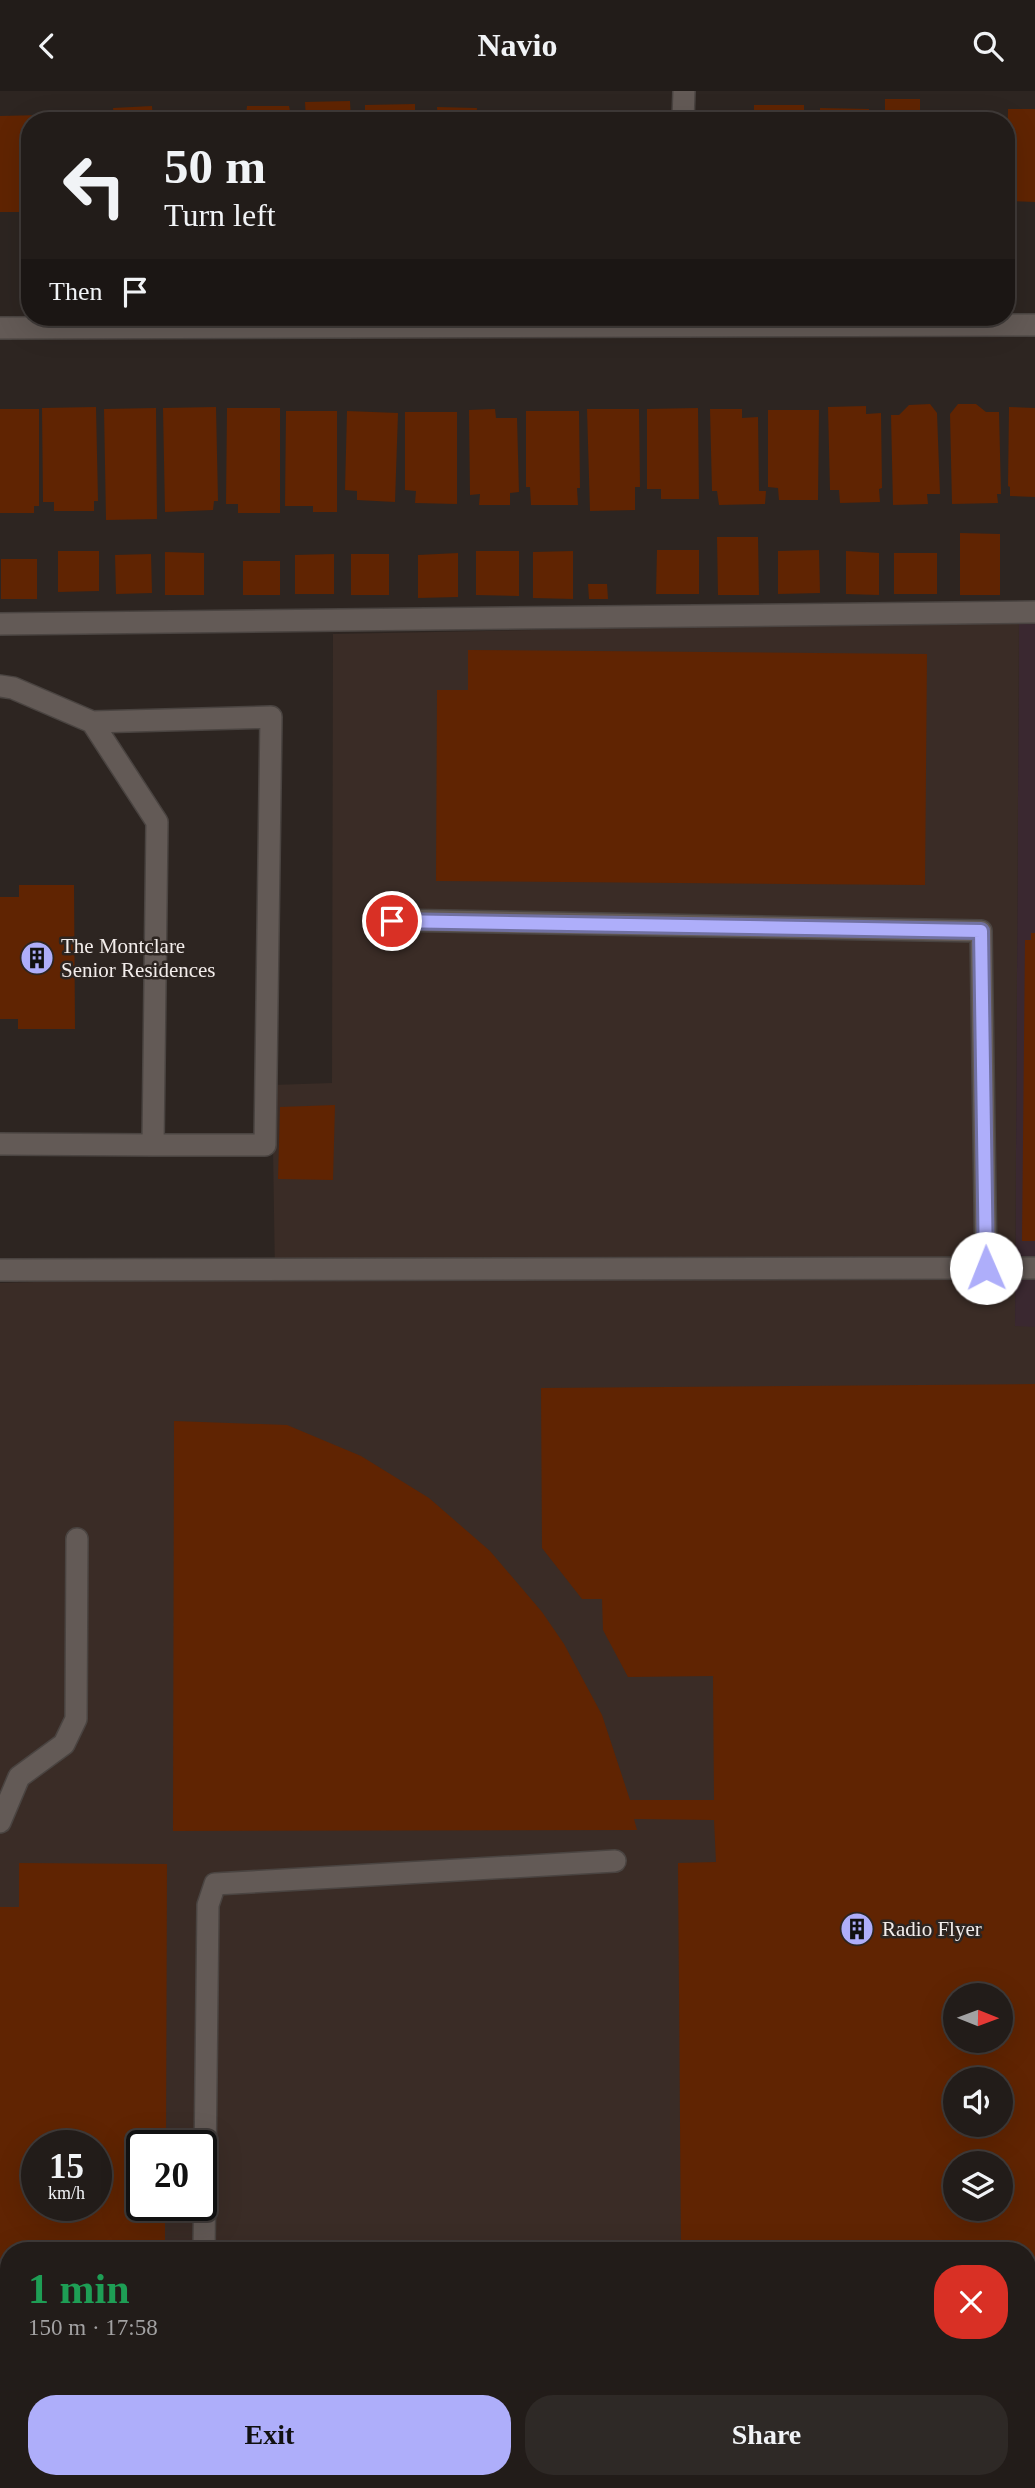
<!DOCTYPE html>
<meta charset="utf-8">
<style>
body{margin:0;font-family:"Times New Roman",serif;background:#2e2926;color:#f1f3f6;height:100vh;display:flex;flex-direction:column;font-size:26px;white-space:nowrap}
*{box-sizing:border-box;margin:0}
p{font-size:23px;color:#a2a1a2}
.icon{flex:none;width:38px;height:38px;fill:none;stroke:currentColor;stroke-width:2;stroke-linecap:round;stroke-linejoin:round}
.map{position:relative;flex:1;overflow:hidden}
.sheet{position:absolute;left:0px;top:2151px;width:1036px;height:247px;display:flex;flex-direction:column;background:#221c19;border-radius:28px 28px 0 0;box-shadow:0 7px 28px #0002,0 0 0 2px #3f3a38}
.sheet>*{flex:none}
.top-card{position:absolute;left:21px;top:21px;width:994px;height:214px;border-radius:28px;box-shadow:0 7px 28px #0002,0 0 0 2px #3f3a38;background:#221c19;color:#f1f3f6;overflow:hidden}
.needle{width:46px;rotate:91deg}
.tools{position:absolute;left:943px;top:1892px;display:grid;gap:14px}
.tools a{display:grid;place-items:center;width:70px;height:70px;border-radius:50%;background:#221c19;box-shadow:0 7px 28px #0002,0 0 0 2px #3f3a38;font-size:35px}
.speed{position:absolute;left:21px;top:2039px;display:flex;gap:14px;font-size:35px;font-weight:700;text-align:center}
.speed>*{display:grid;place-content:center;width:91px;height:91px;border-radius:50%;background:#221c19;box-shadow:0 7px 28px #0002,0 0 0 2px #3f3a38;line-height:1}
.speed small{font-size:18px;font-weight:400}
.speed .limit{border:4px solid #111;border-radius:10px;background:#fff;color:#111}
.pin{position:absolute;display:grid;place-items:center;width:60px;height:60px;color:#fff;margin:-30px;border:4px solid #fff;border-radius:50%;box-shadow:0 2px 7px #0007}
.me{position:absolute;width:77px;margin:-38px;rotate:359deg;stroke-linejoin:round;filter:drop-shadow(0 0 5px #0008)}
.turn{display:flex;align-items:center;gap:24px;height:147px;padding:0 28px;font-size:32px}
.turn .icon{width:91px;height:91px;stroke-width:2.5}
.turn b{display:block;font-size:49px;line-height:60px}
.then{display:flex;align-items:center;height:66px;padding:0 28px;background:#0003;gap:14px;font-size:26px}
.round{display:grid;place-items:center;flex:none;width:74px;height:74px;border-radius:28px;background:#2e2926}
.headline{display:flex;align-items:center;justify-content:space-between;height:119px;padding:0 28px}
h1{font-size:42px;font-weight:800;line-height:52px;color:#1e9e55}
.action{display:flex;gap:14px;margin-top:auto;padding:14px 28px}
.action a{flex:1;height:80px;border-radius:28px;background:#aeaefa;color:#111;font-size:28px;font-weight:800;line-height:80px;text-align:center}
.action a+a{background:#2e2926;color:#f1f3f6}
header{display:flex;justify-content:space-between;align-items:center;height:91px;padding:0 28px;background:#221c19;font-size:32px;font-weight:800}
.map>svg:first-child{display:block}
.commercial{fill:#3a2830}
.built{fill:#3a2c26;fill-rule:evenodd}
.building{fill:#602402;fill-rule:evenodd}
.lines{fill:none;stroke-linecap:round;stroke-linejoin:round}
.minor-casing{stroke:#4a4441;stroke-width:24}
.minor{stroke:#635a56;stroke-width:21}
.route-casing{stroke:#7171a2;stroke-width:18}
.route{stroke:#aeaefa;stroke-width:12}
.labels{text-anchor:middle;stroke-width:5;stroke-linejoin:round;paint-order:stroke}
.poi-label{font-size:21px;fill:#f3edeb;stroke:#2d2521;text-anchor:start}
</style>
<header><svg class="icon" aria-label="back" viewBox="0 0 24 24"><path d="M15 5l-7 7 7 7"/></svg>Navio<svg class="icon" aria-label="search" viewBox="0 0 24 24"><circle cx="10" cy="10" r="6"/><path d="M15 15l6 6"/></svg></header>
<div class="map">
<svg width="1035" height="2397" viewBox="0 0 1035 2397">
<rect width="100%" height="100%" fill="#2d2521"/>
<path class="commercial" d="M1019,529H1035V1236H1015Z"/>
<path class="built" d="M1019,529L1015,1235L1035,1236V2397H0V1192L275,1184L272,994L332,992L333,543ZM956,1904H1001V1950H956ZM956,1988H1001V2034H956ZM37,2054H96V2114H37ZM142,2054H201V2114H142ZM956,2072H1001V2118H956ZM9,2160H1027V2389H9Z"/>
<path class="building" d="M885,8H920V24L933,25V30H882V27H885Z
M350,10L351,30H306L305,11Z
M415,13V30H365V14Z
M754,14H804V30H744V28L754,27Z
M152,15L153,30H114L113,17Z
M247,15H289L292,30H236V24H246Z
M437,16L477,17L476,30H438Z
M820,17L869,18V30H820Z
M1008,18H1035V111L1006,110Z
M175,23H228V30H175Z
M556,23L605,24V30H556Z
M43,24V30H30V121H0V25Z
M945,25H995V30H945Z
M50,26H104V30H50Z
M496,26H517L521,30H493Z
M930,313L937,322L940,403H927L928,413L893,414L891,324H899L909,314Z
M958,313H976L986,321H999L1001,403H997L998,412L952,413L950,323Z
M866,315V323L881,322L882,397L879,398L880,411L840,412L839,399H830L828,316Z
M96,316L98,410H94V420H54V411H43L42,317Z
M216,316L218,410H214L213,419L165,421L163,317Z
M1009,316L1035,317V406L1010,405V396L1008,395Z
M156,317L157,428L106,429L104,318Z
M227,317H280V422H238V413H226Z
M698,317L699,408H661V398H647V318Z
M0,318H39V415H34V422H0Z
M495,318L496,327H517L519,401L510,402V414H479L480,403L470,404L469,319Z
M587,318H639L640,396H635V419L590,420Z
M710,318H742V327L758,326L759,400H766L765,413L719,414L717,400H712Z
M768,319H819L818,409H779L778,397L768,396Z
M286,320H337V421H313V415H285Z
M347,320L398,322L395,411L357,409V400L345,399Z
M526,320H579L580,397H577L578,414H531L530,396H526Z
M405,321H457V413L415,412L416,400L405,399Z
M960,442L1000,443V504H960Z
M717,446H758L759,504H718Z
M657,459H699V503H656Z
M819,459L820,502L778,503V460Z
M58,460H99V500L58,501Z
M476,460H519V505L476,504Z
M573,460V508L533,507V461Z
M846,460L879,462V504L846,503Z
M165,461L204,462V504H165Z
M458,462V506L418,507V464Z
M894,462H937V503H894Z
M151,463L152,502L116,503L115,464Z
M334,463V503H295V464Z
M351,463H389V504H351Z
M1,468H37V508H1Z
M243,470H280V504H243Z
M588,493H607L608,508H589Z
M468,559L927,563L925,794L436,790L437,599H468Z
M19,794H74L75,938H18V928H0V806H19Z
M1031,842H1035V1150H1022L1025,849H1031Z
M335,1014L333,1089L278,1088L280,1016Z
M1035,1293V2258H1027V2160H681L678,1772L716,1771L714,1729L634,1728L637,1739L173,1740L174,1330L287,1334L361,1365L429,1407L490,1460L542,1521L564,1553L602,1624L630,1709H714L713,1585L628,1586L603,1539L602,1508H582L542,1457L541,1297ZM956,1904H1001V1950H956ZM956,1988H1001V2034H956ZM956,2072H1001V2118H956Z
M19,1772L167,1773L166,2054H142V2114H165V2160H9V2238H0V1816H19ZM37,2054H96V2114H37Z
M86,2389H164L163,2397H85Z"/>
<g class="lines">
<defs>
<path id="minor" d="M683,30L684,0
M0,237L1035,234
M0,533L1035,521
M0,595L13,597L92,631L157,731L153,1054L0,1053
M92,631L271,626L265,1054H153
M392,829L981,840L986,1177H1035
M0,1179L986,1177
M0,1731L19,1686L64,1653L76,1628L77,1448
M204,2160L208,1814L215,1793L615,1770
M0,2326L9,2341
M17,2397V2389
M202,2397V2389"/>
</defs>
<use href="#minor" class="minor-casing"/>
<use href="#minor" class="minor"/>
</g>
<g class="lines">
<defs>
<path id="route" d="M392,830L981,840L986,1177"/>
</defs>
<use href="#route" class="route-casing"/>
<use href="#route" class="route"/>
</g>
<defs>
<symbol id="building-disc" viewBox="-11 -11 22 22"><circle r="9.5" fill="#aeaefa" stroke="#2d2521"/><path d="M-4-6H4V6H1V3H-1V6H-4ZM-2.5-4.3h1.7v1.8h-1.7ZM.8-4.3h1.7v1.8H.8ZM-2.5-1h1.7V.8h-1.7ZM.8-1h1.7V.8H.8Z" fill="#111"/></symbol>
</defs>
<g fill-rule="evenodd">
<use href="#building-disc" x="18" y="848" width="38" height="38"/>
<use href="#building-disc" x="838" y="1819" width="38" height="38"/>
</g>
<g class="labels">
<g class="poi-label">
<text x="61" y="862">The Montclare<tspan x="61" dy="24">Senior Residences</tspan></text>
<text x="882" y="1845">Radio Flyer</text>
</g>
</g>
</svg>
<div class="tools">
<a><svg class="needle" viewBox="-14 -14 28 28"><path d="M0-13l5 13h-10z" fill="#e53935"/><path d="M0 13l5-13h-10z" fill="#a2a1a2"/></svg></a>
<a><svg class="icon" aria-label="sound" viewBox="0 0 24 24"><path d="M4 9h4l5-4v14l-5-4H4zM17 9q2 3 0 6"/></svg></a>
<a><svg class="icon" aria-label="layers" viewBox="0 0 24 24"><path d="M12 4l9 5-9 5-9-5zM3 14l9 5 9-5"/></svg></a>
</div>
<div class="speed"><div>15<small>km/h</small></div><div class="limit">20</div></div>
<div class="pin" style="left:392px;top:830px;background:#d93025"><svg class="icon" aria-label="arrive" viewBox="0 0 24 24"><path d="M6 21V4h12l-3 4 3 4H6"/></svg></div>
<svg class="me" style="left:986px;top:1177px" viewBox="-20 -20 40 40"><circle r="19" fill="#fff"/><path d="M0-13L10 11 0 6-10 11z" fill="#aeaefa"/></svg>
<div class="top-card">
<div class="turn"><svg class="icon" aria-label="left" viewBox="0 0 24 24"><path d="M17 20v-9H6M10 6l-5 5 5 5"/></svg><div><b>50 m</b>Turn left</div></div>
<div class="then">Then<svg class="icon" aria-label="arrive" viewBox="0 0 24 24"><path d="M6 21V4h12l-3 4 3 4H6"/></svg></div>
</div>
<section class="sheet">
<div class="headline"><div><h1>1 min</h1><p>150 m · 17:58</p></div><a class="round" style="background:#d93025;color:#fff"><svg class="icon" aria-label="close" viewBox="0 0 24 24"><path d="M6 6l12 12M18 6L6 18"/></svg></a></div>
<div class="action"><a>Exit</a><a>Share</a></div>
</section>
</div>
